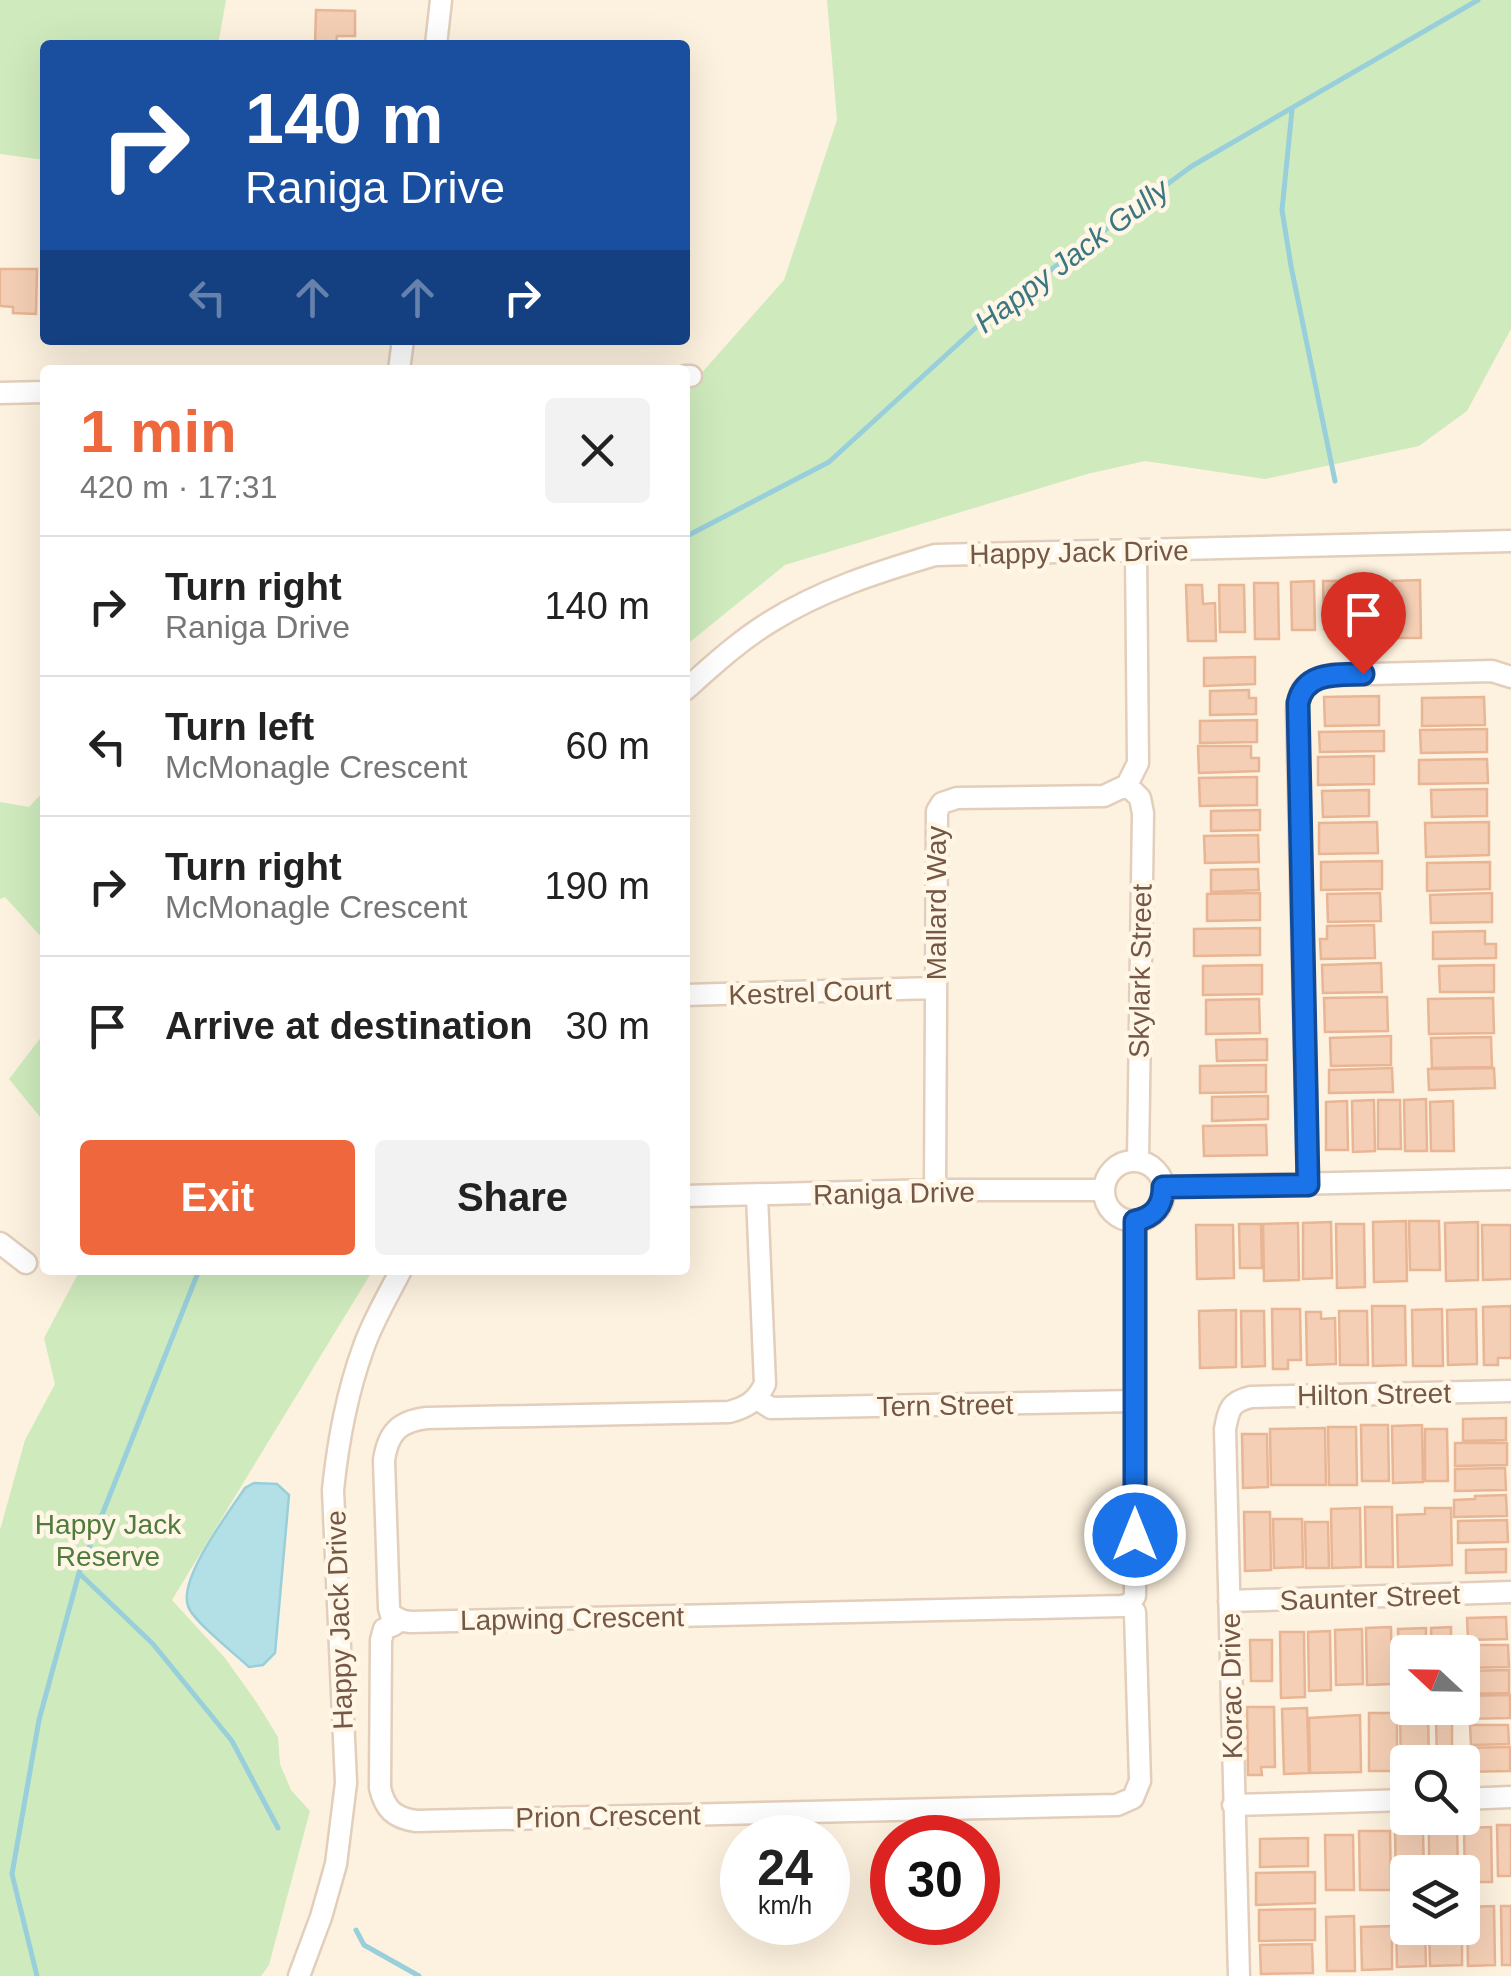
<!DOCTYPE html>
<meta charset="utf-8">
<style>
body{margin:0;font-family:Helvetica,sans-serif;background:#f2f2f2;color:#222;height:100vh;display:flex;flex-direction:column;font-size:38px;white-space:nowrap}
*{box-sizing:border-box;margin:0}
p{font-size:32px;color:#767676}
.icon{flex:none;width:55px;height:55px;fill:none;stroke:currentColor;stroke-width:2;stroke-linecap:round;stroke-linejoin:round}
.map{position:relative;flex:1;overflow:hidden}
.sheet{position:absolute;left:40px;top:365px;width:650px;height:910px;display:flex;flex-direction:column;background:#fff;border-radius:10px;box-shadow:0 10px 40px #0002}
.sheet>*{flex:none}
.hud{position:absolute;left:40px;top:40px;width:650px;height:305px;border-radius:10px;box-shadow:0 10px 40px #0002;background:#1a4fa0;color:#fff;overflow:hidden}
.needle{width:65px;rotate:292deg}
.tools{position:absolute;left:1390px;top:1635px;display:grid;gap:20px}
.tools a{display:grid;place-items:center;width:90px;height:90px;border-radius:10px;background:#fff;box-shadow:0 10px 40px #0002;font-size:50px}
.speed{position:absolute;left:720px;top:1815px;display:flex;gap:20px;font-size:50px;font-weight:700;text-align:center}
.speed>*{display:grid;place-content:center;width:130px;height:130px;border-radius:50%;background:#fff;box-shadow:0 10px 40px #0002;line-height:1}
.speed small{font-size:25px;font-weight:400}
.speed .limit{border:15px solid #d22;background:#fff;color:#111}
.pin{position:absolute;display:grid;place-items:center;width:85px;height:85px;color:#fff;margin:-102px -42px;border-radius:50% 50% 50% 0;rotate:-45deg;box-shadow:0 0 10px #0007}
.pin .icon{rotate:45deg}
.me{position:absolute;width:110px;margin:-55px;rotate:0deg;stroke-linejoin:round;filter:drop-shadow(0 0 8px #0008)}
.turn{display:flex;align-items:center;gap:35px;height:210px;padding:0 40px;font-size:45px}
.turn .icon{width:130px;height:130px;stroke-width:2.5}
.turn b{display:block;font-size:70px;line-height:85px}
.lanes{display:flex;align-items:center;height:95px;padding:0 40px;background:#0003;justify-content:center;gap:50px;direction:ltr}
.lanes .off{opacity:.35}
.round{display:grid;place-items:center;flex:none;width:105px;height:105px;border-radius:10px;background:#f2f2f2}
.summary{display:flex;align-items:center;justify-content:space-between;height:170px;padding:0 40px}
h1{font-size:60px;font-weight:800;line-height:75px;color:#ef673d}
.cta{display:flex;gap:20px;margin-top:auto;padding:20px 40px}
.cta a{flex:1;height:115px;border-radius:10px;background:#ef673d;color:#fff;font-size:40px;font-weight:800;line-height:115px;text-align:center}
.cta a+a{background:#f2f2f2;color:#222}
ul{padding:0;list-style:none}
li{display:flex;align-items:center;gap:30px;height:140px;padding:0 40px;border-top:2px solid #e0e0e0}
li div{flex:1}
li b{display:block;font-size:38px}
li em{font-style:normal}
.map>svg:first-child{display:block}
.green{fill:#cfebbd}
.water{fill:#b3dfe7;stroke:#99cfda;stroke-width:2.5}
.lines{fill:none;stroke-linecap:round;stroke-linejoin:round}
.stream{stroke:#99cfda;stroke-width:5}
.building{fill:#f4cfb5;stroke:#e8b595;stroke-width:2.5}
.street-casing{stroke:#e2cebb;stroke-width:25}
.street{stroke:#fff;stroke-width:20}
.route-casing{stroke:#114b97;stroke-width:25}
.route{stroke:#1a73e8;stroke-width:18}
.labels{text-anchor:middle;stroke-width:9;stroke-linejoin:round;paint-order:stroke}
.street-label{font-size:28px;fill:#755746;stroke:#fff6e6}
.park-label{font-size:28px;fill:#4f7b3d;stroke:#fff6e6}
.water-label{font-size:30px;font-style:italic;fill:#3b7683;stroke:#fff6e6}
</style>
<div class="map">
<svg width="1511" height="1976" viewBox="0 0 1511 1976">
<rect width="100%" height="100%" fill="#fdf2df"/>
<path class="green" d="M0,0H226L218,45H45V160L0,154Z
M827,0H1511V329L1467,411L1419,446L1265,479L1145,461L1087,474L785,565L685,646V398L690,386L784,280L837,120Z
M45,790V941L5,897L0,899V802L29,807Z
M45,1032V1123L9,1079Z
M80,1270H373L172,1600L225,1658L257,1703L278,1737L280,1764L291,1790L310,1811L269,1965L261,1976H0V1530L25,1440L55,1384L44,1338Z"/>
<path class="water" d="M254,1483L277,1484L289,1495L275,1653L263,1665L249,1667C235,1654 193,1621 188,1606C178,1579 229,1512 245,1488Z"/>
<g class="lines">
<path class="stream" d="M1292,110L1282,210L1291,266L1335,481
M685,537L829,462L992,313L1192,166L1478,0
M79,1573L153,1644L232,1741L278,1828
M356,1930L364,1945L419,1976
M37,1976L12,1874L39,1720L79,1573L199,1270"/>
</g>
<path class="building" d="M316,10L355,11V36H337L336,45H315Z
M0,269H37L36,314L13,313V307L0,306Z
M1381,580L1382,632L1360,633L1359,581Z
M1420,580L1421,638H1393L1392,581Z
M1314,581L1315,630H1292L1291,582Z
M1323,581H1348V629H1324Z
M1254,583H1278L1279,639H1255Z
M1186,585H1202L1203,604L1215,603L1216,641H1188Z
M1219,585H1244L1245,632H1220Z
M1255,657V684L1204,686V658Z
M1249,690V698H1256V714L1210,715V691Z
M1379,696V725L1325,726L1324,697Z
M1484,697L1485,725L1422,726V698Z
M1257,720V742L1200,743V721Z
M1487,729V752L1421,753L1420,730Z
M1384,731V751L1320,752L1319,732Z
M1198,746H1251V758H1259V771L1199,773Z
M1374,756V784L1318,785V757Z
M1487,759L1488,783L1419,784V760Z
M1257,777V805L1200,806L1199,778Z
M1487,789V816L1432,817L1431,790Z
M1369,790V816L1323,817L1322,791Z
M1260,810V830L1211,831V811Z
M1377,822L1378,853L1319,854V823Z
M1489,822V855L1426,857L1425,823Z
M1258,835L1259,862L1205,863L1204,836Z
M1382,861V889L1321,890V862Z
M1490,862V889L1427,891V863Z
M1258,869L1259,890L1211,892V870Z
M1260,893V920L1207,921V894Z
M1380,893L1381,921L1328,922L1327,894Z
M1492,893V922L1431,923L1430,895Z
M1374,925L1375,958L1321,959L1320,939H1327V926Z
M1260,928V955L1194,956V929Z
M1485,931V944H1496V958L1433,959V932Z
M1381,963L1382,992L1323,993L1322,965Z
M1262,965V994L1203,995V966Z
M1494,965V992H1440L1439,966Z
M1387,997L1388,1031L1325,1032L1324,998Z
M1493,998L1494,1033L1429,1034L1428,999Z
M1259,999L1260,1033L1206,1034V1000Z
M1391,1036V1065L1331,1066L1330,1038Z
M1491,1037L1492,1067L1432,1068L1431,1038Z
M1267,1039V1060L1217,1061L1216,1040Z
M1266,1065V1092L1200,1093V1066Z
M1392,1068L1393,1092L1329,1093V1070Z
M1494,1068L1495,1088L1429,1090L1428,1069Z
M1268,1096V1119L1212,1121V1097Z
M1426,1099L1427,1151H1405L1404,1100Z
M1374,1100L1375,1151L1353,1152L1352,1101Z
M1378,1100H1400L1401,1149H1378Z
M1347,1101L1348,1150H1326V1102Z
M1453,1101L1454,1151H1431L1430,1102Z
M1266,1125L1267,1155L1204,1156L1203,1126Z
M1406,1221L1407,1281L1374,1282L1373,1222Z
M1409,1221H1439L1440,1270H1410Z
M1331,1222L1332,1278L1303,1279V1223Z
M1478,1222V1280L1446,1281L1445,1223Z
M1298,1223L1299,1280L1264,1281L1263,1224Z
M1239,1224H1261L1262,1268H1240Z
M1336,1224H1364L1365,1287L1337,1288Z
M1196,1225H1233L1234,1278L1197,1279Z
M1482,1225H1511V1279L1483,1280Z
M1372,1306H1405L1406,1365L1373,1366Z
M1511,1306V1358H1498V1365H1484L1483,1307Z
M1272,1309H1300L1301,1360H1288V1369H1273Z
M1442,1309L1443,1366H1413L1412,1310Z
M1476,1309L1477,1364L1448,1365L1447,1310Z
M1236,1310V1367L1200,1368L1199,1311Z
M1241,1311H1264L1265,1366L1242,1367Z
M1339,1311H1367L1368,1365H1340Z
M1306,1312H1321V1319L1335,1318L1336,1364L1307,1365Z
M1506,1418V1440L1463,1441V1419Z
M1361,1425H1388L1389,1481H1362Z
M1422,1425L1423,1482L1393,1483L1392,1426Z
M1328,1427H1356L1357,1485H1329Z
M1325,1428L1326,1485H1271L1270,1429Z
M1425,1429H1447L1448,1481H1425Z
M1242,1434H1267L1268,1487L1243,1488Z
M1455,1443H1507V1465L1455,1466Z
M1505,1468L1506,1490L1455,1491V1469Z
M1506,1495L1507,1516L1454,1517V1500L1475,1499V1496Z
M1365,1507H1392L1393,1567H1366Z
M1360,1508L1361,1567L1332,1568L1331,1509Z
M1425,1508H1451L1452,1565L1398,1567L1397,1515L1425,1514Z
M1244,1512H1270L1271,1570L1245,1571Z
M1273,1519H1302L1303,1567L1274,1568Z
M1507,1520L1508,1542L1458,1543V1521Z
M1305,1522H1328L1329,1568H1306Z
M1506,1549V1572L1466,1573V1550Z
M1506,1617L1507,1639L1468,1640L1467,1618Z
M1391,1627L1392,1684L1367,1685L1366,1628Z
M1451,1627V1652H1432L1431,1628Z
M1426,1628V1652H1408V1683L1399,1684L1398,1629Z
M1362,1629L1363,1684L1336,1685L1335,1630Z
M1330,1631L1331,1690L1309,1691L1308,1632Z
M1280,1632H1304L1305,1697L1281,1698Z
M1250,1640H1272V1681H1251Z
M1457,1645H1508L1509,1667L1462,1668V1652H1457Z
M1509,1670V1693L1462,1694V1671Z
M1510,1695V1718L1460,1719L1462,1696Z
M1247,1707H1274L1275,1767H1261L1262,1775H1248Z
M1307,1708L1309,1773L1284,1774L1282,1709Z
M1428,1710L1429,1762H1408V1770H1401L1400,1711Z
M1369,1713H1397V1771H1369Z
M1360,1715L1361,1772L1310,1773L1309,1718Z
M1452,1719V1758L1437,1759L1436,1720Z
M1470,1725H1508L1509,1744L1471,1745Z
M1510,1747V1771L1462,1772V1762H1457L1456,1748Z
M1497,1825H1511V1876H1498Z
M1457,1827L1458,1872H1429V1828Z
M1491,1827L1492,1882H1465L1464,1828Z
M1359,1831H1390L1391,1890H1360Z
M1395,1831H1423L1424,1872H1408V1889L1396,1890Z
M1325,1835H1353L1354,1890H1326Z
M1308,1838V1866L1260,1867V1839Z
M1315,1872V1903L1256,1905V1873Z
M1494,1906L1495,1965L1468,1966L1467,1907Z
M1501,1906H1511V1965H1502Z
M1315,1909V1940L1259,1941V1910Z
M1354,1916L1355,1971H1327L1326,1917Z
M1408,1919V1928H1425L1426,1966L1397,1967L1396,1920Z
M1392,1926V1969L1362,1970L1361,1927Z
M1429,1928H1462V1965L1430,1966Z
M1312,1944L1313,1973L1261,1974L1260,1945Z"/>
<g class="lines">
<defs>
<path id="street" d="M436,45L441,0
M399,370L403,340
M685,376H691
M0,393L45,392
M685,690C712,666 739,641 770,622C821,590 878,572 935,555L1511,541
M1127,785L1140,798L1143,813L1138,1161
M685,995L935,988
M1104 1191a30 30 0 1 1 60 0a30 30 0 1 1-60 0Z
M1308,1185L1297,711C1298,688 1309,679 1331,675L1492,671L1511,677
M1163,1187L1511,1179
M935,1190L937,811L942,803L957,798L1104,796L1127,785L1138,763L1136,552
M685,1196L935,1190H1104
M757,1196L765,1384C756,1402 747,1407 729,1412L427,1418C399,1421 388,1433 384,1460L389,1608L391,1615L403,1621L411,1622L1122,1606L1130,1604L1135,1596V1221
M0,1243L26,1263
M757,1399L771,1408L1135,1401
M1229,1601L1511,1592
M397,1619L394,1625L384,1629L381,1640L380,1788C385,1809 394,1818 416,1821L1117,1805L1133,1798L1140,1781L1135,1612L1130,1604
M1462,1799L1511,1797
M1233,1805L1408,1800
M299,1976L321,1917L336,1864L346,1783L333,1490C338,1441 346,1396 363,1349C372,1322 388,1296 401,1270
M1239,1976L1225,1429C1229,1409 1230,1402 1251,1397L1511,1391"/>
</defs>
<use href="#street" class="street-casing"/>
<use href="#street" class="street"/>
</g>
<g class="lines">
<defs>
<path id="route" d="M1135,1535V1221C1154,1217 1163,1206 1163,1187L1308,1185L1298,703C1305,671 1337,675 1363,674"/>
</defs>
<use href="#route" class="route-casing"/>
<use href="#route" class="route"/>
</g>
<g class="labels">
<g class="street-label">
<text transform="translate(1079 552) rotate(-1)" y="10">Happy Jack Drive</text>
<text transform="translate(936 903) rotate(-90)" y="10">Mallard Way</text>
<text transform="translate(1140 971) rotate(-89)" y="10">Skylark Street</text>
<text transform="translate(810 992) rotate(-2)" y="10">Kestrel Court</text>
<text transform="translate(894 1193) rotate(-1)" y="10">Raniga Drive</text>
<text transform="translate(1374 1394) rotate(-1)" y="10">Hilton Street</text>
<text transform="translate(945 1405) rotate(-1)" y="10">Tern Street</text>
<text transform="translate(1370 1597) rotate(-2)" y="10">Saunter Street</text>
<text transform="translate(572 1618) rotate(-1)" y="10">Lapwing Crescent</text>
<text transform="translate(339 1620) rotate(-92)" y="10">Happy Jack Drive</text>
<text transform="translate(1231 1686) rotate(-91)" y="10">Korac Drive</text>
<text transform="translate(608 1816) rotate(-1)" y="10">Prion Crescent</text>
</g>
<g class="park-label">
<text x="108" y="1534">Happy Jack<tspan x="108" dy="32">Reserve</tspan></text>
</g>
<g class="water-label">
<text transform="translate(1072 256) rotate(-37)" y="10">Happy Jack Gully</text>
</g>
</g>
</svg>
<div class="tools">
<a><svg class="needle" viewBox="-14 -14 28 28"><path d="M0-13l5 13h-10z" fill="#e53935"/><path d="M0 13l5-13h-10z" fill="#767676"/></svg></a>
<a><svg class="icon" aria-label="search" viewBox="0 0 24 24"><circle cx="10" cy="10" r="6"/><path d="M15 15l6 6"/></svg></a>
<a><svg class="icon" aria-label="layers" viewBox="0 0 24 24"><path d="M12 4l9 5-9 5-9-5zM3 14l9 5 9-5"/></svg></a>
</div>
<div class="speed"><div>24<small>km/h</small></div><div class="limit">30</div></div>
<div class="pin" style="left:1363px;top:674px;background:#d93025"><svg class="icon" aria-label="arrive" viewBox="0 0 24 24"><path d="M6 21V4h12l-3 4 3 4H6"/></svg></div>
<svg class="me" style="left:1135px;top:1535px" viewBox="-20 -20 40 40"><circle r="17" fill="#1a73e8" stroke="#fff" stroke-width="3"/><path d="M0-11L8 9 0 5-8 9z" fill="#fff"/></svg>
<div class="hud">
<div class="turn"><svg class="icon" aria-label="right" viewBox="0 0 24 24"><path d="M7 20v-9h11M14 6l5 5-5 5"/></svg><div><b>140 m</b>Raniga Drive</div></div>
<div class="lanes"><svg class="icon off" aria-label="left" viewBox="0 0 24 24"><path d="M17 20v-9H6M10 6l-5 5 5 5"/></svg><svg class="icon off" aria-label="ahead" viewBox="0 0 24 24"><path d="M12 20V5M6 11l6-6 6 6"/></svg><svg class="icon off" aria-label="ahead" viewBox="0 0 24 24"><path d="M12 20V5M6 11l6-6 6 6"/></svg><svg class="icon" aria-label="right" viewBox="0 0 24 24"><path d="M7 20v-9h11M14 6l5 5-5 5"/></svg></div>
</div>
<section class="sheet">
<div class="summary"><div><h1>1 min</h1><p>420 m · 17:31</p></div><a class="round"><svg class="icon" aria-label="close" viewBox="0 0 24 24"><path d="M6 6l12 12M18 6L6 18"/></svg></a></div>
<ul>
<li><svg class="icon" aria-label="right" viewBox="0 0 24 24"><path d="M7 20v-9h11M14 6l5 5-5 5"/></svg><div><b>Turn right</b><p>Raniga Drive</p></div><em>140 m</em></li>
<li><svg class="icon" aria-label="left" viewBox="0 0 24 24"><path d="M17 20v-9H6M10 6l-5 5 5 5"/></svg><div><b>Turn left</b><p>McMonagle Crescent</p></div><em>60 m</em></li>
<li><svg class="icon" aria-label="right" viewBox="0 0 24 24"><path d="M7 20v-9h11M14 6l5 5-5 5"/></svg><div><b>Turn right</b><p>McMonagle Crescent</p></div><em>190 m</em></li>
<li><svg class="icon" aria-label="arrive" viewBox="0 0 24 24"><path d="M6 21V4h12l-3 4 3 4H6"/></svg><div><b>Arrive at destination</b></div><em>30 m</em></li>
</ul>
<div class="cta"><a>Exit</a><a>Share</a></div>
</section>
</div>
